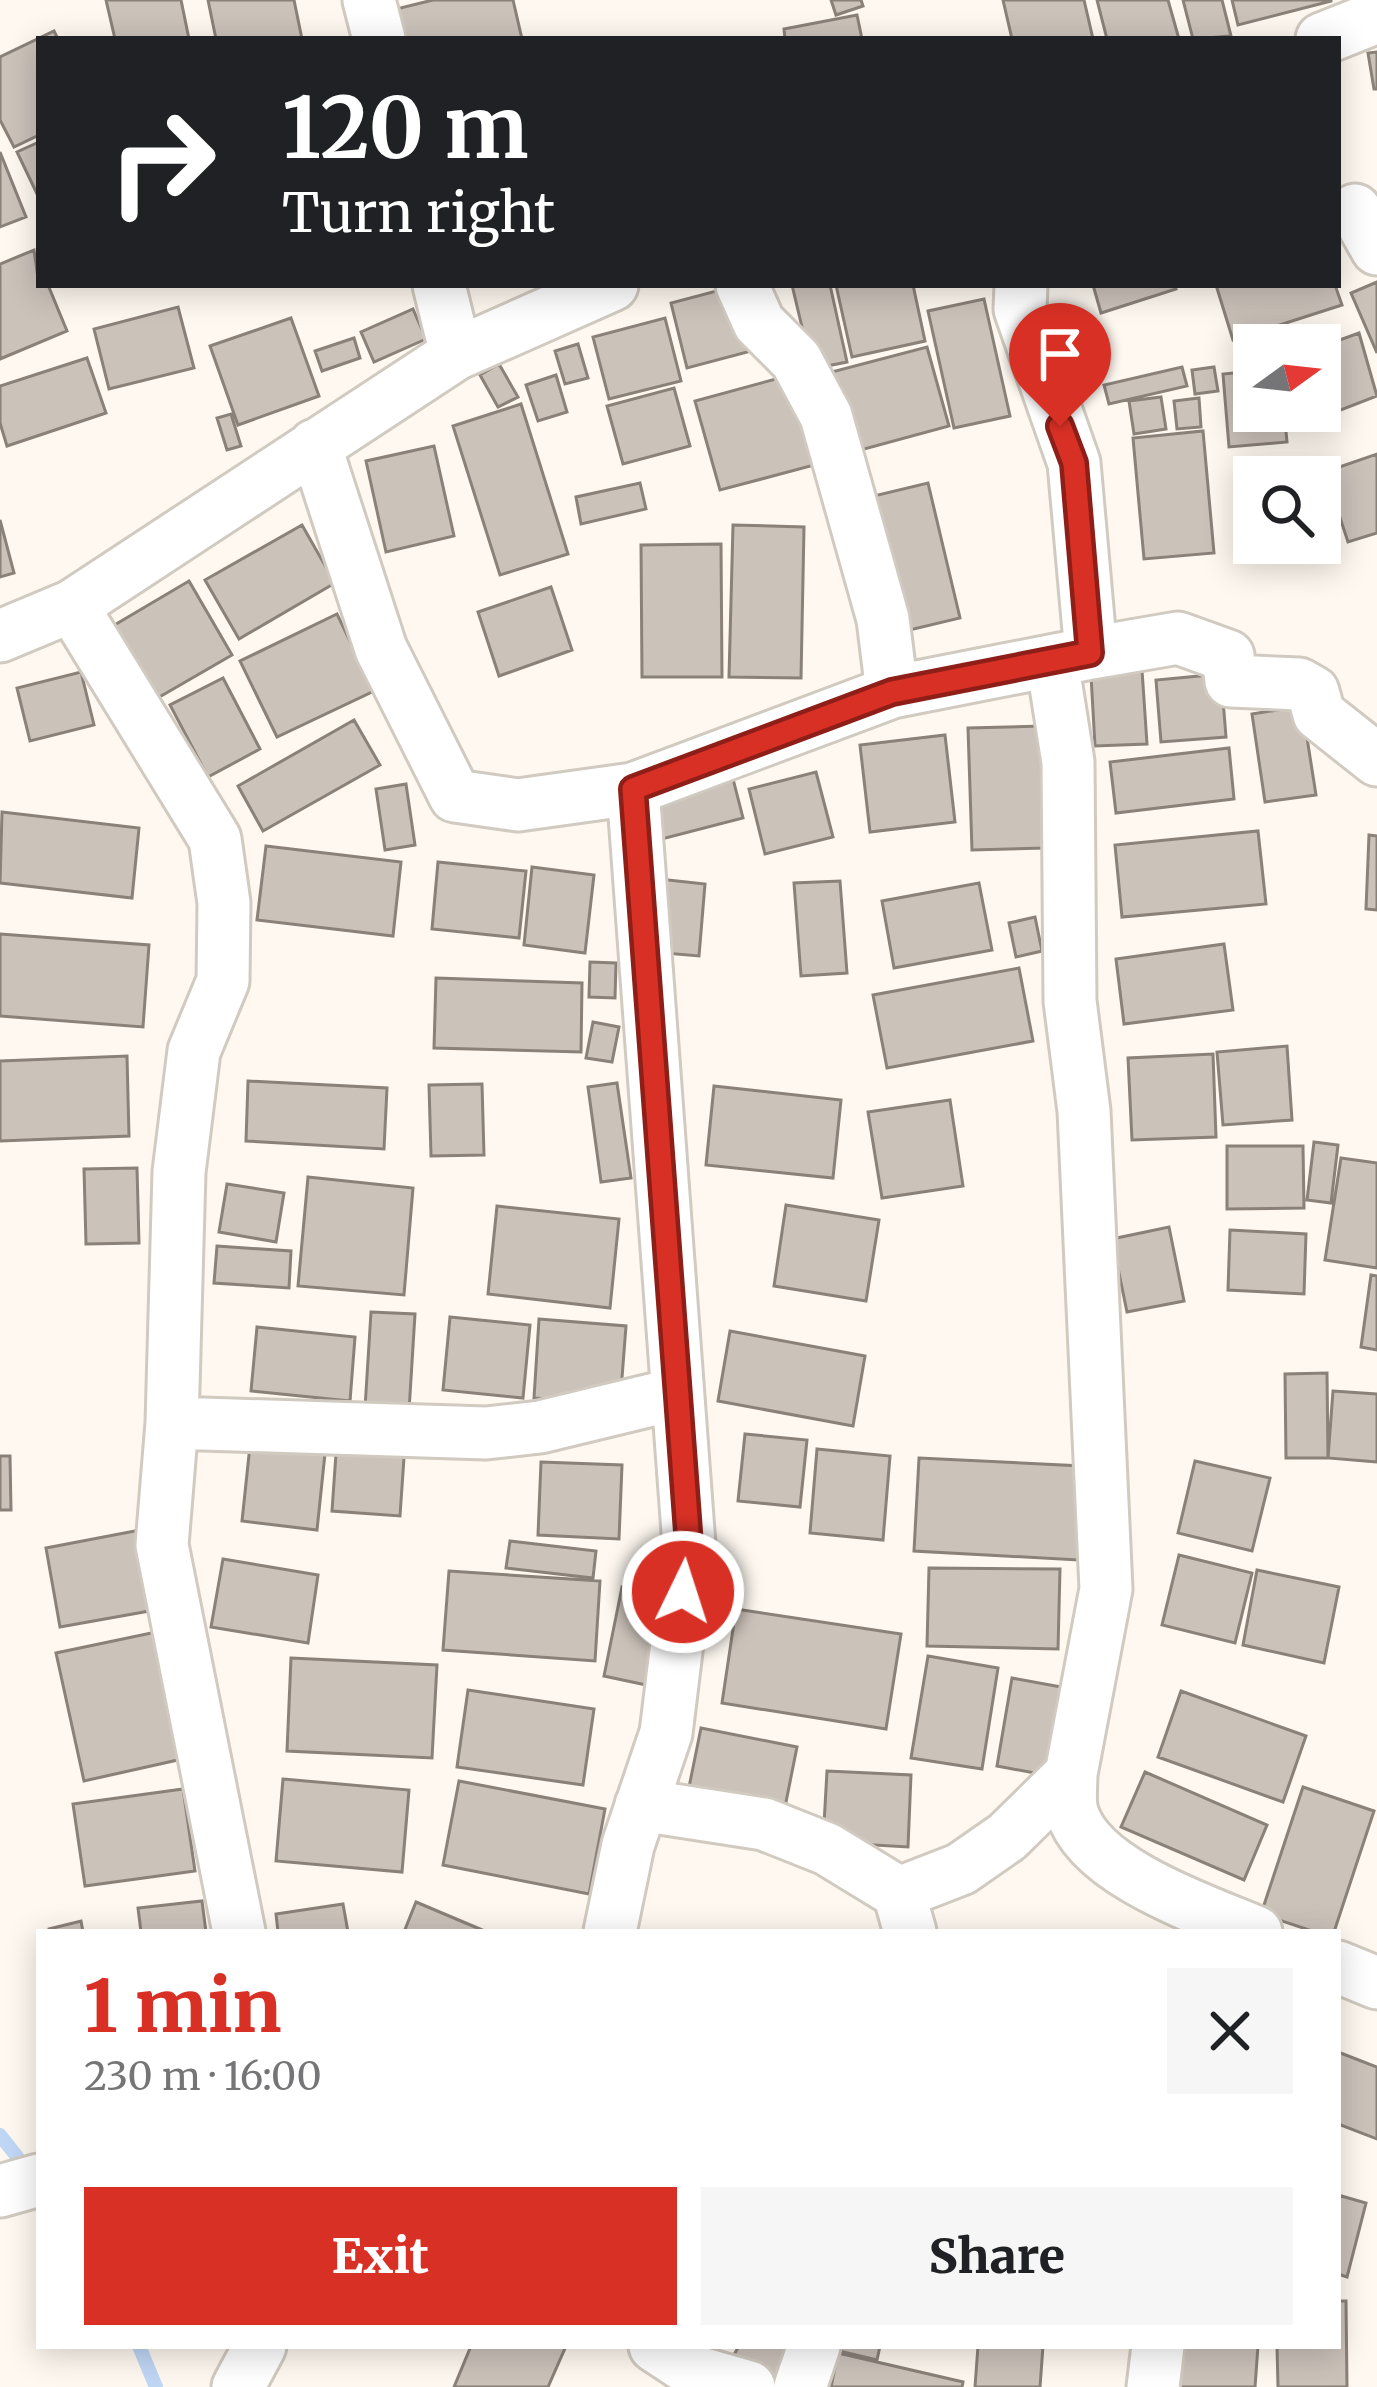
<!DOCTYPE html>
<meta charset="utf-8">
<style>
body{margin:0;font-family:Merriweather,serif;background:#f6f6f6;color:#202124;height:100vh;display:flex;flex-direction:column;font-size:45px;white-space:nowrap}
*{box-sizing:border-box;margin:0}
p{font-size:39px;color:#757577}
.icon{flex:none;width:66px;height:66px;fill:none;stroke:currentColor;stroke-width:2;stroke-linecap:round;stroke-linejoin:round}
.map{position:relative;flex:1;overflow:hidden}
.panel{position:absolute;left:36px;top:1929px;width:1305px;height:420px;display:flex;flex-direction:column;background:#fff;border-radius:0px;box-shadow:0 6px 30px #0003}
.panel>*{flex:none}
.top-card{position:absolute;left:36px;top:36px;width:1305px;height:252px;border-radius:0px;box-shadow:0 6px 30px #0003;background:#202124;color:#fff;overflow:hidden}
.needle{width:78px;rotate:75deg}
.fabs{position:absolute;left:1233px;top:324px;display:grid;gap:24px}
.fabs a{display:grid;place-items:center;width:108px;height:108px;border-radius:0px;background:#fff;box-shadow:0 6px 30px #0003;font-size:60px}
.pin{position:absolute;display:grid;place-items:center;width:102px;height:102px;color:#fff;margin:-123px -51px;border-radius:50% 50% 50% 0;rotate:-45deg;box-shadow:0 0 12px #0007}
.pin .icon{rotate:45deg}
.me{position:absolute;width:132px;margin:-66px;rotate:4deg;stroke-linejoin:round;filter:drop-shadow(0 0 9px #0008)}
.turn{display:flex;align-items:center;gap:42px;height:252px;padding:0 48px;font-size:54px}
.turn .icon{width:156px;height:156px;stroke-width:2.5}
.turn b{display:block;font-size:84px;line-height:102px}
.round{display:grid;place-items:center;flex:none;width:126px;height:126px;border-radius:0px;background:#f6f6f6}
.summary{display:flex;align-items:center;justify-content:space-between;height:204px;padding:0 48px}
h1{font-size:72px;font-weight:800;line-height:90px;color:#d93025}
.primary-button{display:flex;gap:24px;margin-top:auto;padding:24px 48px}
.primary-button a{flex:1;height:138px;border-radius:0px;background:#d93025;color:#fff;font-size:48px;font-weight:800;line-height:138px;text-align:center}
.primary-button a+a{background:#f6f6f6;color:#202124}
.map>svg:first-child{display:block}
.lines{fill:none;stroke-linecap:round;stroke-linejoin:round}
.stream{stroke:#bfd6f4;stroke-width:14}
.building{fill:#cbc2ba;stroke:#8a8179;stroke-width:3}
.street-casing{stroke:#d1cac0;stroke-width:57}
.street{stroke:#fff;stroke-width:51}
.route-casing{stroke:#8d1f18;stroke-width:30}
.route{stroke:#d93025;stroke-width:21}
</style>
<div class="map">
<svg width="1377" height="2387" viewBox="0 0 1377 2387">
<rect width="100%" height="100%" fill="#fef8f0"/>
<g class="lines">
<path class="stream" d="M0,2135L29,2172
M139,2346L156,2387"/>
</g>
<path class="building" d="M106,0H181L189,39H115Z
M208,0H294L302,39H216Z
M433,0H513L522,39H399L392,10Z
M831,0H861L863,6L836,15Z
M1003,0H1084L1093,39H1012Z
M1097,0H1168L1179,39H1107Z
M1183,0H1222L1231,36L1193,39Z
M1232,0H1331V1L1238,25Z
M857,15L862,39H785L784,29Z
M54,31L58,39H39V135L14,147L0,120V57Z
M1377,52V89H1374L1368,53Z
M39,142V198L17,152Z
M0,152L26,217L0,227Z
M34,250L39,285H48L67,331L0,359V264Z
M1377,282V353L1351,293Z
M739,285L755,350L687,368L671,303Z
M792,285H830L847,362L812,369Z
M836,285H913L925,341L852,357Z
M1093,285H1175L1176,289L1101,313Z
M1216,285H1335L1342,305L1233,340Z
M984,299L1010,416L954,428L928,311Z
M178,307L194,368L109,389L94,329Z
M413,309L426,339L374,362L361,332Z
M291,318L319,396L238,425L210,346Z
M665,318L681,381L609,399L593,337Z
M1359,333L1377,396L1307,423L1303,411H1320V347Z
M354,338L360,358L322,371L315,351Z
M578,344L588,378L565,384L555,351Z
M927,347L949,426L846,454L824,374Z
M87,358L106,413L7,446L0,423V386Z
M499,364L518,397L498,407L480,375Z
M1182,367L1187,386L1109,404L1104,385Z
M1214,367L1218,391L1195,394L1192,370Z
M1254,371V411H1284L1287,442L1229,447L1223,374Z
M794,374L818,464L720,490L695,401Z
M556,375L567,412L538,421L526,385Z
M674,388L690,446L623,464L607,406Z
M1161,397L1166,429L1134,434L1129,401Z
M1199,398L1201,427L1177,429L1174,401Z
M521,404L568,554L500,575L453,426Z
M231,414L241,446L227,450L217,418Z
M1203,431L1214,553L1144,559L1133,438Z
M434,446L454,536L386,552L366,461Z
M1377,454V533L1348,542L1325,472Z
M640,483L646,509L581,524L576,497Z
M928,483L960,618L893,634L861,499Z
M0,520L14,573L0,577Z
M302,525L335,583L239,639L205,580Z
M733,525L804,527L801,678L729,677Z
M721,544L722,677H642L641,545Z
M189,581L232,655L149,703L106,630Z
M551,587L572,650L499,676L478,612Z
M337,614L374,691L277,737L240,661Z
M1141,655L1147,744L1095,746L1090,658Z
M81,672L94,725L30,741L17,688Z
M1221,674L1226,737L1161,742L1156,680Z
M223,678L260,749L208,777L170,705Z
M1302,706L1316,795L1265,802L1252,714Z
M354,720L380,765L263,831L238,786Z
M1042,726L1046,848L972,850L968,728Z
M945,735L955,822L870,832L860,745Z
M1229,748L1234,799L1116,813L1110,762Z
M731,771L743,818L658,840L645,793Z
M816,772L833,837L765,854L749,789Z
M406,784L415,845L385,850L376,789Z
M2,812L139,828L132,898L0,883Z
M1258,831L1266,904L1122,917L1115,845Z
M1369,835L1377,836V910L1366,909Z
M266,846L401,862L393,936L257,920Z
M438,862L526,871L519,938L432,929Z
M532,867L594,875L585,953L524,945Z
M659,879L705,884L699,956L652,952Z
M840,881L847,973L801,976L794,883Z
M979,883L992,950L894,968L882,901Z
M1035,917L1042,951L1016,957L1009,923Z
M0,934L149,945L143,1027L0,1016Z
M1224,944L1233,1010L1124,1024L1116,959Z
M590,962L616,963L615,998L589,997Z
M1019,968L1033,1041L887,1068L873,995Z
M436,978L582,983L581,1052L434,1048Z
M593,1022L619,1027L612,1062L586,1058Z
M1287,1046L1292,1120L1223,1125L1217,1052Z
M1213,1054L1216,1137L1132,1140L1128,1058Z
M127,1056L129,1136L0,1141V1061Z
M248,1081L387,1088L384,1149L246,1141Z
M617,1083L631,1178L601,1182L588,1087Z
M482,1084L484,1155L431,1156L429,1085Z
M714,1086L841,1100L833,1178L706,1165Z
M950,1100L963,1186L882,1198L868,1112Z
M1314,1142L1338,1145L1331,1203L1307,1200Z
M1227,1146H1303L1304,1208L1227,1209Z
M1341,1158L1377,1163V1268L1325,1260Z
M137,1168L139,1243L86,1244L84,1169Z
M308,1177L413,1188L404,1295L298,1286Z
M227,1184L284,1193L276,1242L219,1232Z
M786,1205L879,1220L866,1301L774,1286Z
M497,1206L619,1219L610,1308L488,1294Z
M1169,1227L1184,1301L1127,1312L1112,1239Z
M1230,1230L1306,1234L1304,1294L1228,1290Z
M217,1246L291,1251L289,1288L214,1283Z
M1371,1275L1377,1276V1350L1361,1347Z
M371,1312L415,1314L409,1411L365,1408Z
M450,1317L530,1325L523,1398L443,1390Z
M539,1319L626,1326L620,1404L534,1398Z
M257,1327L355,1337L350,1401L251,1391Z
M730,1331L865,1356L853,1426L718,1401Z
M1327,1373L1328,1458H1286L1285,1374Z
M1333,1391L1377,1394V1462L1328,1458Z
M745,1434L807,1440L800,1507L738,1501Z
M251,1436L326,1444L317,1530L242,1521Z
M337,1439L405,1443L400,1516L332,1511Z
M817,1449L890,1456L883,1540L810,1533Z
M0,1456H10L11,1510H0Z
M919,1458L1082,1466L1078,1560L914,1551Z
M1195,1461L1270,1478L1252,1551L1178,1533Z
M541,1462L622,1465L619,1539L538,1535Z
M140,1530L155,1610L60,1627L46,1548Z
M510,1541L596,1551L593,1578L506,1568Z
M1179,1555L1252,1573L1235,1643L1162,1625Z
M223,1559L318,1575L308,1643L211,1627Z
M929,1568L1060,1569L1058,1649L927,1646Z
M1257,1570L1339,1587L1324,1663L1243,1645Z
M449,1571L600,1581L595,1661L443,1650Z
M622,1587L665,1596L646,1685L604,1676Z
M736,1609L901,1634L886,1729L722,1703Z
M156,1632L182,1759L84,1781L56,1653Z
M928,1656L998,1668L982,1769L911,1758Z
M291,1658L437,1665L432,1758L287,1751Z
M1012,1678L1072,1689L1056,1777L997,1766Z
M468,1690L594,1709L583,1785L457,1767Z
M1181,1691L1306,1736L1283,1802L1158,1757Z
M701,1728L797,1747L783,1817L687,1797Z
M827,1771L911,1775L908,1847L823,1842Z
M1145,1772L1267,1825L1244,1880L1121,1827Z
M283,1779L409,1790L402,1872L276,1861Z
M459,1781L605,1809L589,1894L443,1865Z
M1303,1787L1374,1811L1334,1932H1315L1261,1914Z
M183,1789L195,1871L85,1886L73,1804Z
M202,1901L206,1932H141L138,1908Z
M416,1902L487,1932H404Z
M343,1904L348,1932H278L276,1914Z
M81,1921L83,1932H49V1929Z
M1338,2052L1377,2067V2139L1338,2124Z
M1338,2195L1366,2203L1347,2277L1338,2274Z
M1338,2301H1346L1347,2387H1278L1277,2346H1338Z
M471,2346H566L548,2387H454Z
M739,2346H790L783,2387L731,2360Z
M841,2346H880L877,2360L839,2351Z
M978,2346H1043L1040,2387H975Z
M1177,2346H1258L1255,2387H1174Z
M838,2353L963,2382L962,2387H831Z"/>
<g class="lines">
<defs>
<path id="street" d="M369,0L379,39
M1322,39L1377,17
M1355,210L1377,249
M439,285L456,354
M742,285L759,323L796,360L826,416L883,619L892,692
M1021,285L1020,309L1074,463L1091,653
M315,445L381,649L455,796L518,805L633,789L892,692L1091,653L1178,638L1228,656L1231,681L1299,684L1313,692L1319,714L1377,760
M72,606L215,839L224,903L223,981L194,1051L179,1172L172,1423L162,1545L239,1932
M0,636L72,606L456,354L612,285
M172,1423L486,1433L540,1427L676,1394
M1071,1774C1071,1785 1069,1801 1072,1812C1089,1872 1203,1910 1256,1932
M641,1805L764,1824L827,1849L899,1893
M610,1932L628,1845L666,1733L689,1545L633,789
M910,1932L899,1893L961,1869L1007,1837L1071,1774L1106,1589L1084,1111L1070,1001L1068,762L1052,661
M1338,1967L1377,1983
M0,2191L39,2180
M655,2346L693,2371L749,2387
M238,2387L260,2346
M800,2387L814,2346
M1153,2387L1158,2346"/>
</defs>
<use href="#street" class="street-casing"/>
<use href="#street" class="street"/>
</g>
<g class="lines">
<defs>
<path id="route" d="M683,1592L689,1545L633,789L892,692L1090,653L1074,463L1060,426"/>
</defs>
<use href="#route" class="route-casing"/>
<use href="#route" class="route"/>
</g>
</svg>
<div class="fabs">
<a><svg class="needle" viewBox="-14 -14 28 28"><path d="M0-13l5 13h-10z" fill="#e53935"/><path d="M0 13l5-13h-10z" fill="#757577"/></svg></a>
<a><svg class="icon" aria-label="search" viewBox="0 0 24 24"><circle cx="10" cy="10" r="6"/><path d="M15 15l6 6"/></svg></a>
</div>
<div class="pin" style="left:1060px;top:426px;background:#d93025"><svg class="icon" aria-label="arrive" viewBox="0 0 24 24"><path d="M6 21V4h12l-3 4 3 4H6"/></svg></div>
<svg class="me" style="left:683px;top:1592px" viewBox="-20 -20 40 40"><circle r="17" fill="#d93025" stroke="#fff" stroke-width="3"/><path d="M0-11L8 9 0 5-8 9z" fill="#fff"/></svg>
<div class="top-card">
<div class="turn"><svg class="icon" aria-label="right" viewBox="0 0 24 24"><path d="M7 20v-9h11M14 6l5 5-5 5"/></svg><div><b>120 m</b>Turn right</div></div>
</div>
<section class="panel">
<div class="summary"><div><h1>1 min</h1><p>230 m · 16:00</p></div><a class="round"><svg class="icon" aria-label="close" viewBox="0 0 24 24"><path d="M6 6l12 12M18 6L6 18"/></svg></a></div>
<div class="primary-button"><a>Exit</a><a>Share</a></div>
</section>
</div>
